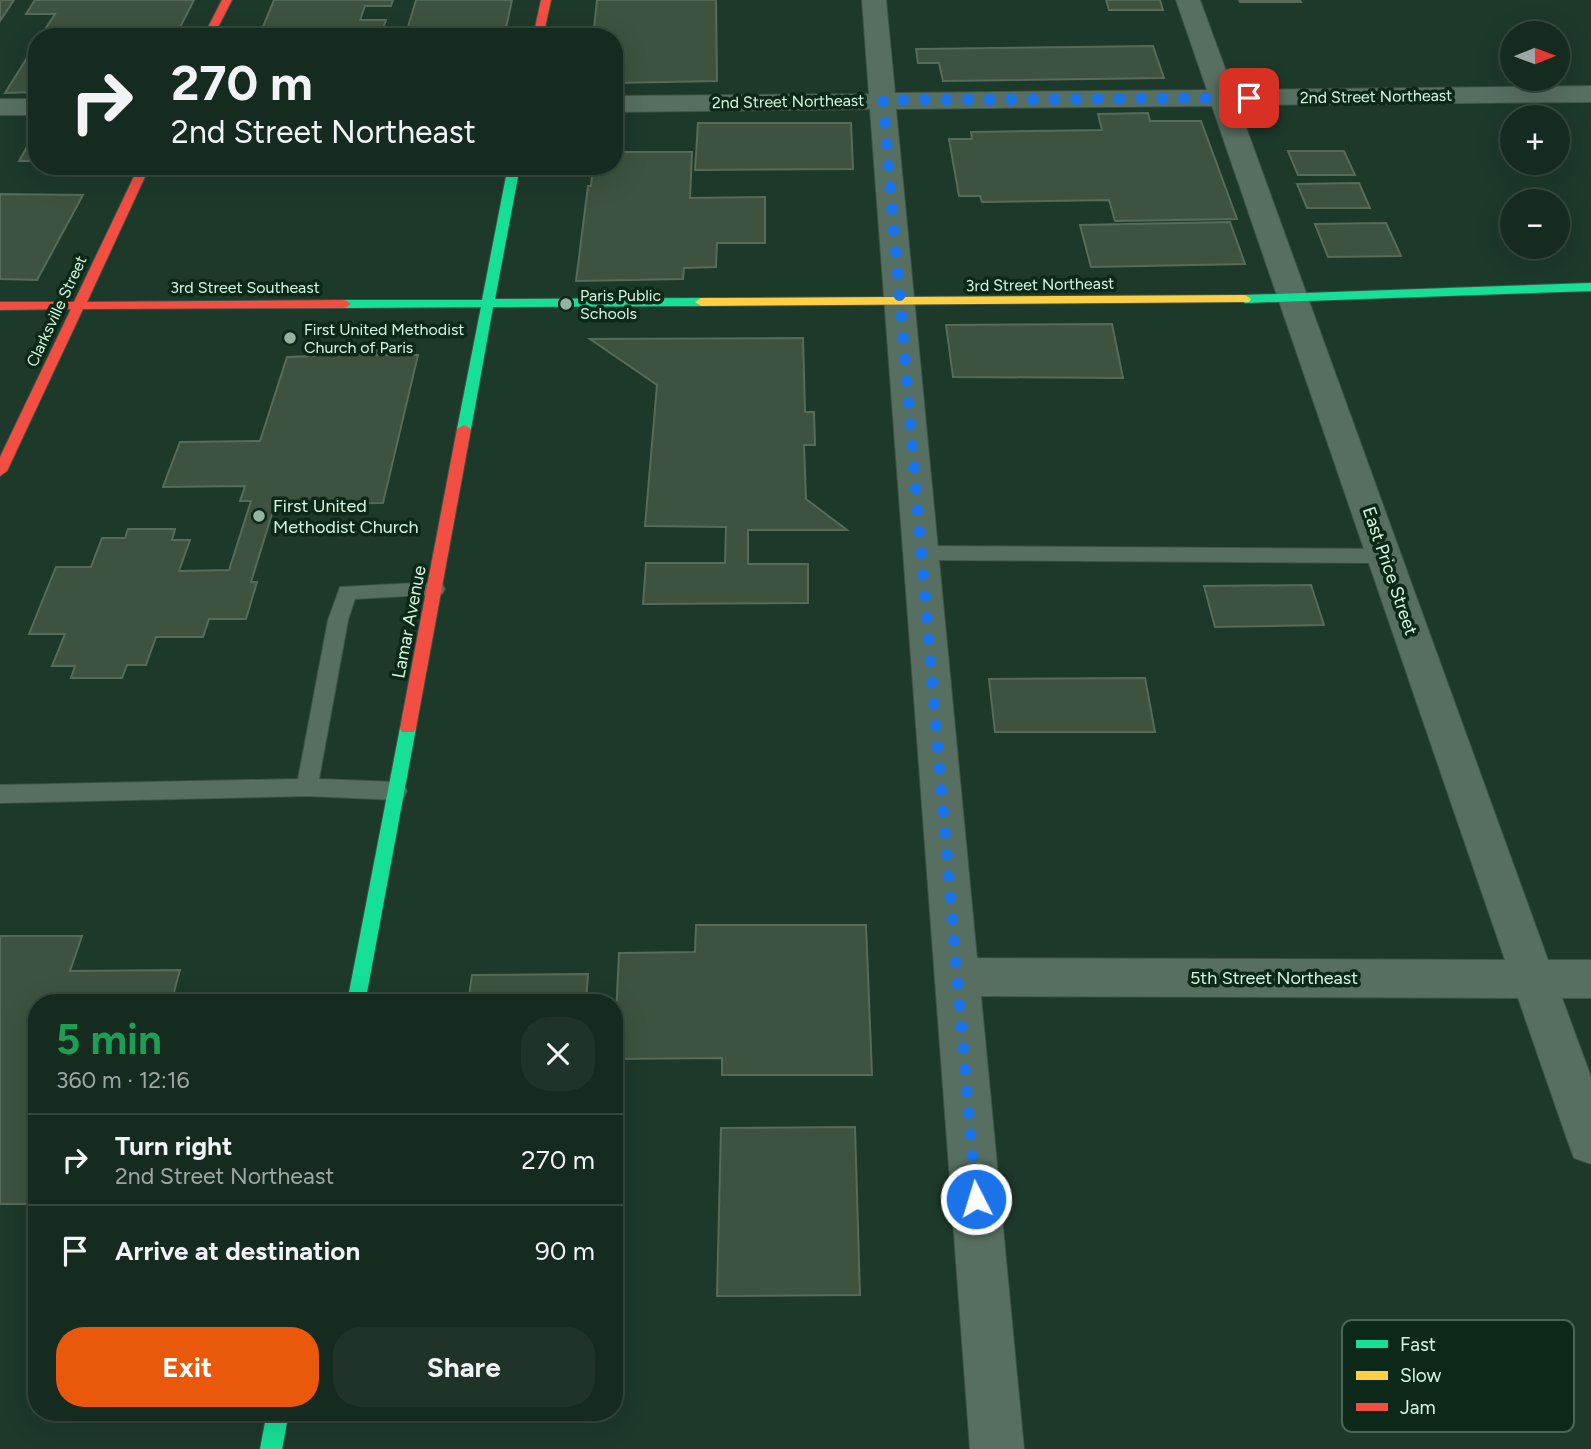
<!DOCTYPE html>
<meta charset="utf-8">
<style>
body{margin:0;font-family:Figtree,sans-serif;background:#1f3329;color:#f1f3f6;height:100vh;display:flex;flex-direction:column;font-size:26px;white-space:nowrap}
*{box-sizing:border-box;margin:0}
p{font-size:23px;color:#9ea7a5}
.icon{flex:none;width:38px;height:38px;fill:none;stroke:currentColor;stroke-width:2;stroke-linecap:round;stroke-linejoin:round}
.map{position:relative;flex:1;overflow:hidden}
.side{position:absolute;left:28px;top:994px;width:595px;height:427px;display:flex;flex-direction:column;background:#162b20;border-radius:28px;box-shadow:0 7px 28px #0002,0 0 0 2px #35473e}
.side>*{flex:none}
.hud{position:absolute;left:28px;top:28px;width:595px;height:147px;border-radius:28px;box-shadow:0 7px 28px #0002,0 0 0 2px #35473e;background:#162b20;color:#f1f3f6;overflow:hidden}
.needle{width:46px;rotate:89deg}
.fabs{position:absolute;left:1500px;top:21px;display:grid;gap:14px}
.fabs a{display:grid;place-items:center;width:70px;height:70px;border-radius:50%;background:#162b20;box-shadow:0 7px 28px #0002,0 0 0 2px #35473e;font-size:35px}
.pin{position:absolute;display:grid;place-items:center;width:60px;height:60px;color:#fff;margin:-30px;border-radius:14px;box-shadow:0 4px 10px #0006}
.me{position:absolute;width:77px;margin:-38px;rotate:355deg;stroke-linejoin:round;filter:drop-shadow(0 0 5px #0008)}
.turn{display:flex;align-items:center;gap:24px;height:147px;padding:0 28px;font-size:32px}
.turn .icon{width:91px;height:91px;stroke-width:2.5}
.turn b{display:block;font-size:49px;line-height:60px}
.round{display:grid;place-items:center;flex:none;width:74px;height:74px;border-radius:28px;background:#1f3329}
.summary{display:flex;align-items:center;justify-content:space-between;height:119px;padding:0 28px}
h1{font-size:42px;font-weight:700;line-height:52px;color:#1e9e55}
.cta{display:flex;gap:14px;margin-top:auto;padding:14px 28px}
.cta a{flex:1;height:80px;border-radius:28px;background:#ea580c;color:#fff;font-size:28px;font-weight:700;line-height:80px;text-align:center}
.cta a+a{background:#1f3329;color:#f1f3f6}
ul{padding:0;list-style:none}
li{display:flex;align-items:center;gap:21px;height:91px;padding:0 28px;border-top:2px solid #35473e}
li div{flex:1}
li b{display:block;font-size:26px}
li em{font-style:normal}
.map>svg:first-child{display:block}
.green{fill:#4d5a92}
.building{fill:#3d523f;stroke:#576b59;stroke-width:2}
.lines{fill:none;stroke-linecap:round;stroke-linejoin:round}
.lane-casing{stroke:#3c5346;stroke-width:2}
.street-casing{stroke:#3c5346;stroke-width:2}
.fast-casing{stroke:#3c5346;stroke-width:2}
.slow-casing{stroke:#3c5346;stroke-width:2}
.jam-casing{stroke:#3c5346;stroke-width:2}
.path{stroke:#5e7366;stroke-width:3.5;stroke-dasharray:1 3.5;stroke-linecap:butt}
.lane{fill:#576f61;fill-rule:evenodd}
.street{fill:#576f61;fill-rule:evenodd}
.fast{fill:#16e098;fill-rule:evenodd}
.slow{fill:#ffcf43;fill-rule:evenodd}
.jam{fill:#f24e42;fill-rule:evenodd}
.route{stroke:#1a73e8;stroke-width:12;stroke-dasharray:0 21.6}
.poi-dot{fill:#95b4a0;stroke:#0b2818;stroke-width:2.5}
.labels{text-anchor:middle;stroke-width:7;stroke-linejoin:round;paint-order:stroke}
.far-street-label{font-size:16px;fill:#d5f7e0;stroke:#0b2818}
.far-poi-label{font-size:16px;fill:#d5f7e0;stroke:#0b2818;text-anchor:start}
.poi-label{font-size:18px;fill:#d5f7e0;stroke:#0b2818;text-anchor:start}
.street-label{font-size:18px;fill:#d5f7e0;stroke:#0b2818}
.key{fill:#0b2818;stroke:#486654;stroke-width:2}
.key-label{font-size:19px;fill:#d5f7e0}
</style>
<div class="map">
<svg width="1591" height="1449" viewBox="0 0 1591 1449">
<rect width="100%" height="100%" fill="#1d392a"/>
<path class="green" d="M197,166H483L481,174H194Z"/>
<path class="building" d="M0,0H14L0,21Z
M35,0H194L175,37H40L55,14H26Z
M274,0H393L391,6H365L360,20H386L381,34H260Z
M416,0H512L504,37H405Z
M597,0H716L717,81L614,83V37H593Z
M1106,0H1160L1163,10H1109Z
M1239,0H1300L1301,2H1240Z
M37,42V92L5,93Z
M1153,46L1164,78L943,81L939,63H918L916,49Z
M1148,113L1150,121H1201L1237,219L1115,221L1109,200L982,202L980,196H959L949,139H972L971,132L1102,130L1098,114Z
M698,123H851L853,169L695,170Z
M37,129V161H19Z
M1288,151H1344L1355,175H1298Z
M614,152H692L690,198L765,197V243H717L716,267L684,268L683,279L576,281L588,186H591L593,166H614Z
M1359,183L1370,208H1307L1297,184Z
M0,194L83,195L37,280L0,279Z
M1230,222L1245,264L1091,267L1080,225Z
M1386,223L1401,256L1328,257L1315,224Z
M1112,324L1123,378L953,377L946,325Z
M803,338L805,412H814L815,445H804L806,499L847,530H748V564H808V603L643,604L646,563H725L726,527L645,526L657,385L590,339Z
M318,347H378L376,355H418L383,503L275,504L251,582H257L246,619H209L203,637H156L146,665H127L122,678H71L75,666H52L65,634H29L56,567H91L102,538H125L128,529H175L172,540H190L179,571L229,570L251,501H240L245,486L163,487L180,442L260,441L287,357L316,356Z
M1311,585L1324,625L1215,627L1204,586Z
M1145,678L1155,732H995L989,679Z
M696,925H866L872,1075H722V1058L614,1059L619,953L695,952Z
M0,936H82L70,971L180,970L171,1003H37V1204H0Z
M588,974L586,1003H468L472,975Z
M855,1127L860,1295L717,1296L721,1128Z"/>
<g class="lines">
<defs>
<path id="lane" d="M922,546L1384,549L1391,551L1394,556L1391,561L1384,563L922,560L915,558L912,553L915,548Z
M435,582L442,584L445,589L442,594L355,599L348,620L319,779L396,782L404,785L407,791L404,797L396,800L307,796L0,803V785L298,779L328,620L340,587Z"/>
<path id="street" d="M862,0H886L895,93L1207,90L1176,0H1200L1233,90L1591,86V102L1238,105L1548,960H1591V998H1562L1591,1077V1164L1574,1158L1568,1142L1518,998L981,996L1024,1449H970L870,109L614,112V96L869,94ZM1212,106L1505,960L977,958L896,109Z
M0,99H37V115H0Z"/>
<path id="fast" d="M508,166H520L495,299L701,298L707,302L701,306L493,307L471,429L464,433L457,429L481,307L345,308L339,304L345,300H482Z
M1591,283V291L1245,303L1239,299L1245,295Z
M408,722L414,724L416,728L365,1003H347L400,728L402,724Z
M267,1412H289L282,1449H260Z"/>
<path id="slow" d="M1245,295L1251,299L1249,302L701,306L695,302L701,298Z"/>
<path id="jam" d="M222,0H232L213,37H203Z
M541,0H551L543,37H533Z
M139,166H150L87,302L345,300L351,304L345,308L83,309L7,471L0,476V457L71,309L0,310V302H74Z
M464,425L471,429L416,728L414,732H402L400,728L457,429Z"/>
</defs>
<use href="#lane" class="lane-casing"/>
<use href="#street" class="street-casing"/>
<use href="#fast" class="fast-casing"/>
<use href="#slow" class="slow-casing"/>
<use href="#jam" class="jam-casing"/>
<path class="path" d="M225,166L262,169L305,166
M340,166H348
M409,166L447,170L460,166"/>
<use href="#lane" class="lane"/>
<use href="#street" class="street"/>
<use href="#fast" class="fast"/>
<use href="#slow" class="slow"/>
<use href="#jam" class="jam"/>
</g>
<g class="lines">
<path class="route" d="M976,1199L883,100L1249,98"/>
</g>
<g class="poi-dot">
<circle cx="566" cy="304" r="7"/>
<circle cx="290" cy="338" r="7"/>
<circle cx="259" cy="516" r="7"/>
</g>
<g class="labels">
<g class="far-street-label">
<text transform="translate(1376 96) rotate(-1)" y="6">2nd Street Northeast</text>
<text transform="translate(788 101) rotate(-1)" y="6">2nd Street Northeast</text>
<text transform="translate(1040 284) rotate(-1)" y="6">3rd Street Northeast</text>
<text x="245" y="293">3rd Street Southeast</text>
<text transform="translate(56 311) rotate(-65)" y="6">Clarksville Street</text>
</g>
<g class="far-poi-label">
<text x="580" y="301">Paris Public<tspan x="580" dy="18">Schools</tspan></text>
<text x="304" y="335">First United Methodist<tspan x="304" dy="18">Church of Paris</tspan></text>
</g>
<g class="poi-label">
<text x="273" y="512">First United<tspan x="273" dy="21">Methodist Church</tspan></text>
</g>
<g class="street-label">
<text transform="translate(1390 571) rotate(71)" y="6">East Price Street</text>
<text transform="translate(409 622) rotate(-79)" y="6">Lamar Avenue</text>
<text x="1274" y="984">5th Street Northeast</text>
</g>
</g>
<rect x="1342" y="1320" width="232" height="112" rx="10" class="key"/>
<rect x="1356" y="1340" width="32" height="8" fill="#16e098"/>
<rect x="1356" y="1371" width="32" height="9" fill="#ffcf43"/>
<rect x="1356" y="1403" width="32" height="8" fill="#f24e42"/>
<g class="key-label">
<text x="1400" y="1351">Fast</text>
<text x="1400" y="1382">Slow</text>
<text x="1400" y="1414">Jam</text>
</g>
</svg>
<div class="fabs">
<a><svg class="needle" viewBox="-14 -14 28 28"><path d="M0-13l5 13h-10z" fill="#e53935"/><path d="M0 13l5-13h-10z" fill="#9ea7a5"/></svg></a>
<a>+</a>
<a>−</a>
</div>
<div class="pin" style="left:1249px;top:98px;background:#d93025"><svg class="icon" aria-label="arrive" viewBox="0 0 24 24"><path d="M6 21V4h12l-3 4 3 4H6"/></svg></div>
<svg class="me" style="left:976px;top:1199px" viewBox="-20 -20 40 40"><circle r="17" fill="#1a73e8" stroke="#fff" stroke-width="3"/><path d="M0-11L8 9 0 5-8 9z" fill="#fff"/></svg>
<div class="hud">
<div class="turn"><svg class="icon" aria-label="right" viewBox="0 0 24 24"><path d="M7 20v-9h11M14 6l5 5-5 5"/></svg><div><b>270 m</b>2nd Street Northeast</div></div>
</div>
<section class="side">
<div class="summary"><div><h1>5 min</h1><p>360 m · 12:16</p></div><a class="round"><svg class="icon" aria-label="close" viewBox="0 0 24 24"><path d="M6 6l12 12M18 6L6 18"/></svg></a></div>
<ul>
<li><svg class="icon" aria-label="right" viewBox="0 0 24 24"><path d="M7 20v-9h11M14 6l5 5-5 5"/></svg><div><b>Turn right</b><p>2nd Street Northeast</p></div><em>270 m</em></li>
<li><svg class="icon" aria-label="arrive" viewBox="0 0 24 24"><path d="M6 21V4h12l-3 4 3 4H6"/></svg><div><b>Arrive at destination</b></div><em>90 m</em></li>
</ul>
<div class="cta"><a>Exit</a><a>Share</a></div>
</section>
</div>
